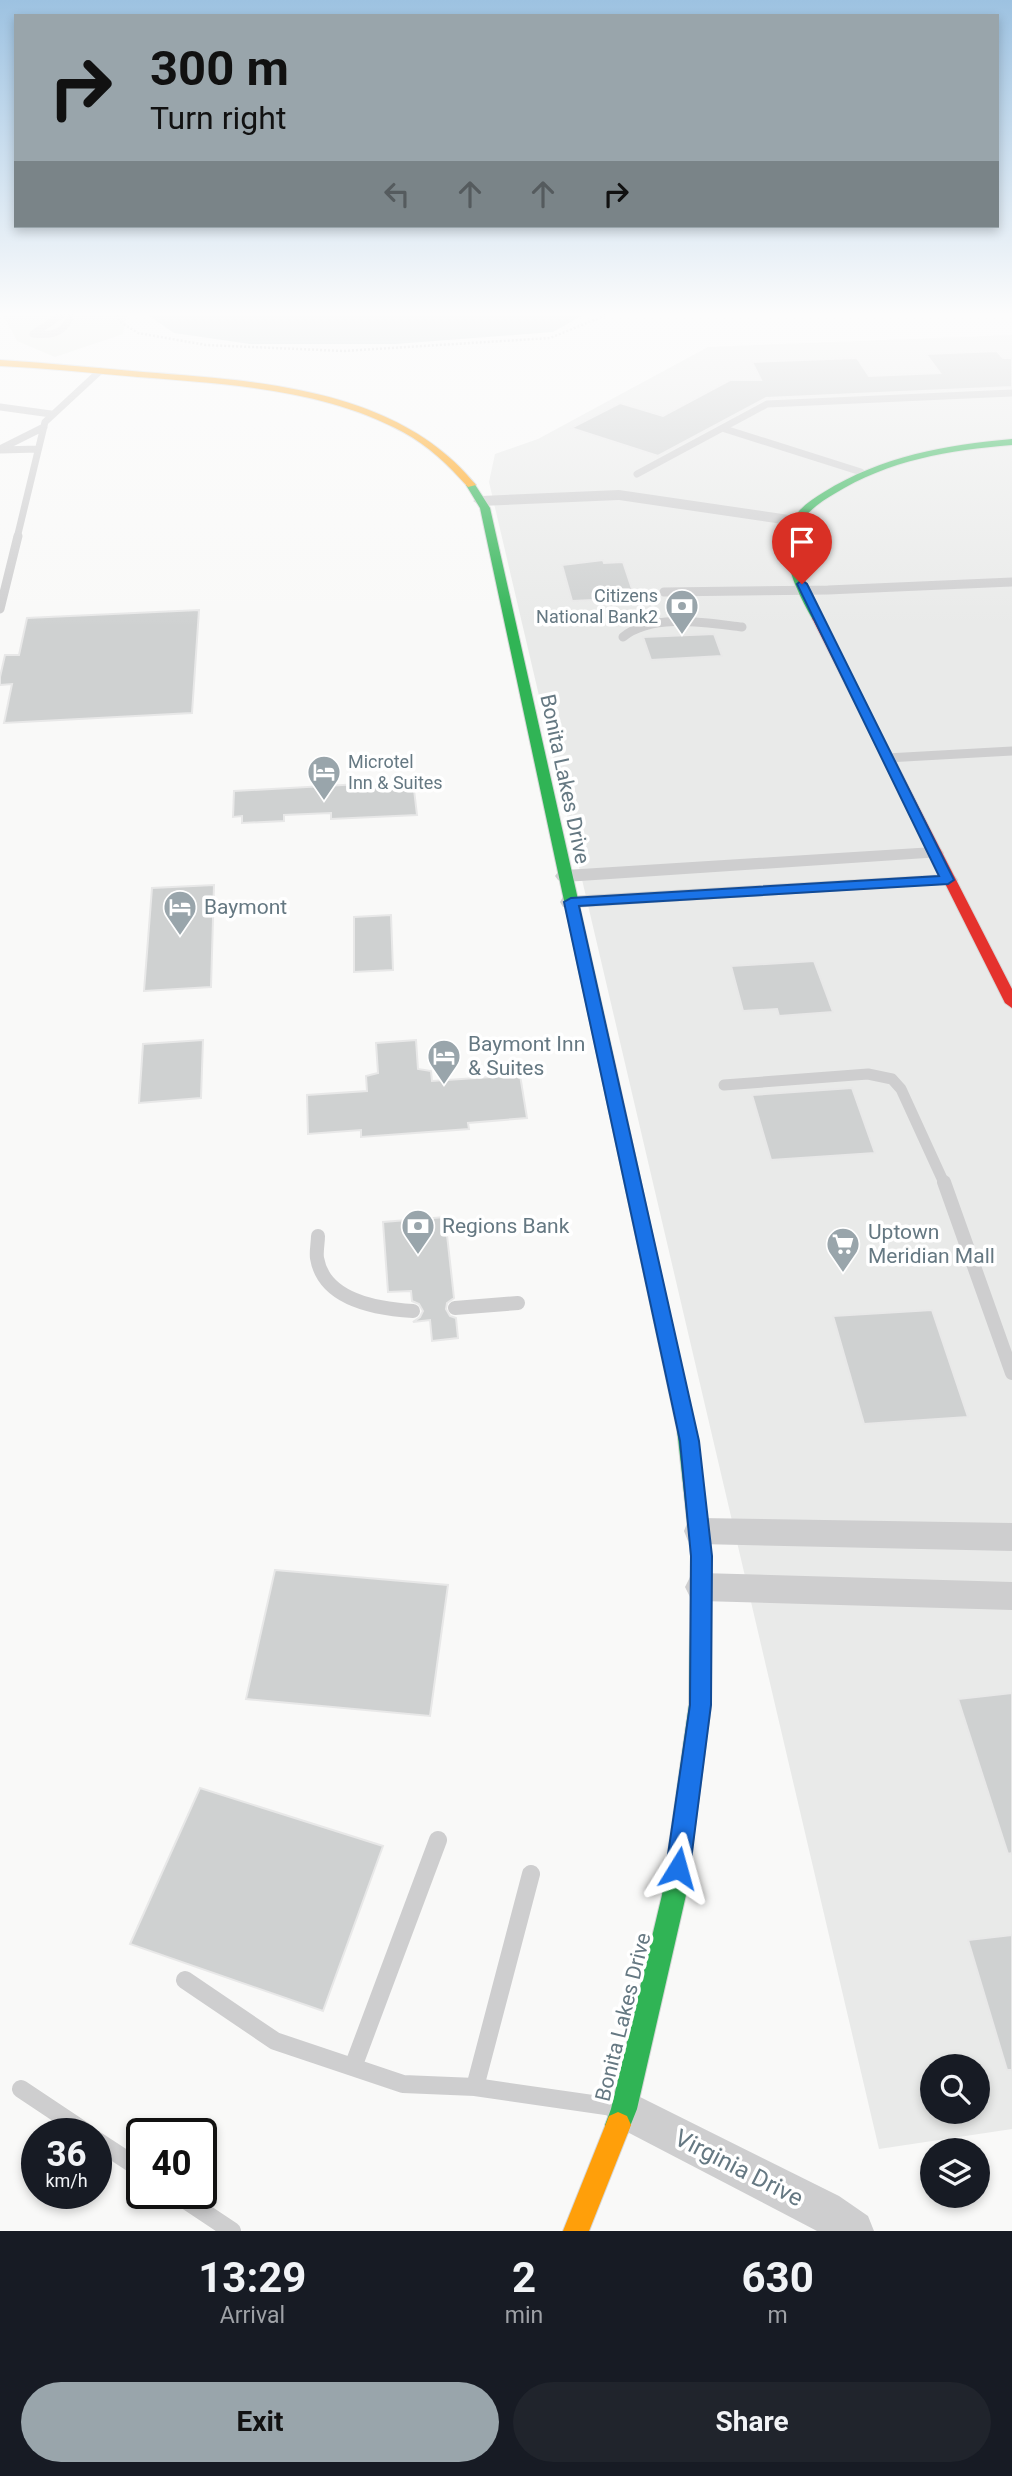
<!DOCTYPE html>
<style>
body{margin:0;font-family:Roboto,sans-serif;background:#20242c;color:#f1f3f6;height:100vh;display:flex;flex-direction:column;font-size:26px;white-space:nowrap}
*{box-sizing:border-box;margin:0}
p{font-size:23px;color:#9ea1a6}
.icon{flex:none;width:38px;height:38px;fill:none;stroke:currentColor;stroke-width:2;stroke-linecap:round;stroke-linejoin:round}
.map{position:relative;height:2231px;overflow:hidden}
.sheet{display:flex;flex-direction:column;background:#171b24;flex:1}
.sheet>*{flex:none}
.guide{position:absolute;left:14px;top:14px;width:985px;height:214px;border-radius:0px;box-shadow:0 4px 10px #0003;background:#99a5ab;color:#111;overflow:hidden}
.fabs{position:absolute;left:920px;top:2054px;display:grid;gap:14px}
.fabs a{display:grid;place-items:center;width:70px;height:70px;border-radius:50%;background:#171b24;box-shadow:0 4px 10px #0003;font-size:35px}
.speed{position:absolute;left:21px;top:2118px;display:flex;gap:14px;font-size:35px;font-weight:700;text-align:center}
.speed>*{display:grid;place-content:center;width:91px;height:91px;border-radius:50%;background:#171b24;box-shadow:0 4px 10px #0003;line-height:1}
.speed small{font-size:18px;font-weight:400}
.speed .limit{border:4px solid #111;border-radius:10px;background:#fff;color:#111}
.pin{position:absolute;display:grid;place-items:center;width:60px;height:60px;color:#fff;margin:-72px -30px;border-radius:50% 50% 50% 0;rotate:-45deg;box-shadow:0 0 7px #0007}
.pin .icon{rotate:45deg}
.me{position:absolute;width:77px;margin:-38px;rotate:8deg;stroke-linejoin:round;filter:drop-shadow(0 0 5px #0008)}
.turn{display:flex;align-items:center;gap:24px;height:147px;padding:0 21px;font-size:32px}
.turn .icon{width:91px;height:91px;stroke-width:2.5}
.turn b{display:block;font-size:49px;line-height:60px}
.lanes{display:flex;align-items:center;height:66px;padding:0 21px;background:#0003;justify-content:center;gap:35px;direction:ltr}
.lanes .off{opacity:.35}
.eta{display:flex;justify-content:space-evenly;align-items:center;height:119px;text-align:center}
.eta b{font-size:42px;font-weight:700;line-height:49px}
.button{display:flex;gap:14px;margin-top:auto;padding:14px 21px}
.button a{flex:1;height:80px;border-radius:42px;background:#99a5ab;color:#111;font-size:28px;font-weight:700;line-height:80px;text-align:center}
.button a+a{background:#20242c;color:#f1f3f6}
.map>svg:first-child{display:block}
.built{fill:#e9eae9;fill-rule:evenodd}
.green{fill:#e8ebe5}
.water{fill:#ccd6d7}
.building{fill:#cfd1d1;stroke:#e8e8e8;stroke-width:2}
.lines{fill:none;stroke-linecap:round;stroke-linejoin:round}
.fast-casing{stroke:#d5d6d6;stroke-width:2}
.slow-casing{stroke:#d5d6d6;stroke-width:2}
.jam-casing{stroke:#d5d6d6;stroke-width:2}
.path{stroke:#cbcccd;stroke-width:2.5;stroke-dasharray:2 2;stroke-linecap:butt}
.lane-far4{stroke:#cececf;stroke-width:7}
.lane-far3{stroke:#cececf;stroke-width:9}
.lane-far2{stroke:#cececf;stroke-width:11}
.lane-far1{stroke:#cececf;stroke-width:14}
.lane{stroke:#cececf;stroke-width:18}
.street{fill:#cececf;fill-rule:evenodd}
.fast{fill:#30b455;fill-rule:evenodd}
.slow{fill:#ff9f0a;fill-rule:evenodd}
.jam{fill:#e5322d;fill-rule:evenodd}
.route{fill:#1a73e8;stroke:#114b97;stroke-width:2}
.labels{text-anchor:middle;stroke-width:7;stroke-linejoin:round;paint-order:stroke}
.far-poi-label{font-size:18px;fill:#657882;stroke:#fff;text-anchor:end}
.street-label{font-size:21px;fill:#657882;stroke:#fff}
.poi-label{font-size:21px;fill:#657882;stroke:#fff;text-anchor:start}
.near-street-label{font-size:24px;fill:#657882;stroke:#fff}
</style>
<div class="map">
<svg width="1012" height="2231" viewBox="0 0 1012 2231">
<rect width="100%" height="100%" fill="#f9f9f8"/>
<path class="built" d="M1012,335V2129L879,2149L489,482L495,454L538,439L708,347ZM933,2067H978V2112H933Z"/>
<path class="green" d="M3,315H127L123,334L55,357L17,341Z"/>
<path class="water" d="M148,315H583L553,332L395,344H250L174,333Z"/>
<path class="building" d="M997,351L1003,358H1012V387L766,398L658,456L571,428L620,403L663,416L730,380H761L752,362L857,358L869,376L940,373L926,354Z
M603,560L604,563L623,562L635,598L572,601L562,565Z
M199,610L192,713L4,723L12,684L0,685V677L5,655H19L27,618Z
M714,634L722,656L651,660L643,637Z
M413,781L417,815L331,819V813L284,815V821L242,823V816L233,817L234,791Z
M214,885L211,987L144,991L152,888Z
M391,915L393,970L354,972V917Z
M814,961L833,1012L779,1016L777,1009L743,1011L731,966Z
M203,1040L201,1098L139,1103L143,1044Z
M416,1040L418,1069L431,1071L432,1081L520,1075L527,1118L468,1123L469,1129L361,1137V1130L308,1134L307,1095L367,1091L366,1076L378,1073L376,1043Z
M852,1088L875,1153L771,1160L752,1095Z
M445,1217L454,1298L447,1303L446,1309L450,1316L456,1318L458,1338L432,1341L430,1320L413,1322L420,1317L423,1311L419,1304L412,1301L411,1291L388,1292L383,1222Z
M932,1310L968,1417L864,1424L833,1316Z
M275,1570L448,1585L430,1716L246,1699Z
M1012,1693V1853L1008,1854L958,1699Z
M200,1788L383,1846L323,2011L130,1944Z
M1012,1935V2070H1007L968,1940Z"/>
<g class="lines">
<defs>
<path id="fast" d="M1012,439V445C949,450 889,460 834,494C819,503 802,514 798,532C792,562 810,592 822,618L813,620C799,595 780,560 789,530C793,512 809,501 824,492C882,456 945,445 1012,439Z
M471,482L474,483L490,508L615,1064L607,1069L599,1064L480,508L466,485Z
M686,1421L693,1423L695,1429L711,1556V1705L686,1895L637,2109L627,2134L618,2138L609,2134L605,2125L611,2109L662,1895L689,1705L691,1556L677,1429L679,1423Z"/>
<path id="slow" d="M0,360C48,363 96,368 143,372C258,381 398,388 476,485L468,487C448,465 429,446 403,432C324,389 227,384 138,377C92,373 46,368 0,366Z
M618,2112L627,2116L631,2125L589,2231H563L609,2116Z"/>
<path id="jam" d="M817,615L822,618L1012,989V1008L1005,1003L812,618Z
M607,1059L615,1064L695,1429L693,1435L686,1437L679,1435L677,1429L599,1064Z"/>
</defs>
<use href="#fast" class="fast-casing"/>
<use href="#slow" class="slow-casing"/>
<use href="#jam" class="jam-casing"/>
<path class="path" d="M117,315L119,321L138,333L206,345L344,351L550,338L606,315"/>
<path class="lane-far4" d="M61,315L33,334C50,336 66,334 70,315
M0,407L51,414
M725,429L861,472
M0,449L44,427
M0,450L38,449
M637,474L767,404L1012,393
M17,538L45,422L100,371"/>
<path class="lane-far3" d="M664,592L828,590L1012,582
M0,609L18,536
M623,637C653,613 707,623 742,627
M887,758L1012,751"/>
<path class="lane-far2" d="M724,1085L868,1074L892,1079L901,1089L944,1183"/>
<path class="lane-far1" d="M944,1182L1012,1373
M318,1236C318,1243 316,1251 317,1258C324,1301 379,1309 413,1311
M455,1308L518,1303"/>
<path class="lane" d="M185,1980L275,2041L403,2084L475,2087L613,2107
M353,2067L438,1840
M475,2087L531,1874
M21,2089L87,2133
M96,2140L142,2170
M175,2193L232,2231"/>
<path class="street" d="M619,490L796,516L804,521L796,526L619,500L481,506L473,501L481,496Z
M934,847L941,849L944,853L941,857L565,882L558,880L555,876L558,872L565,870Z
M948,874L955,876L958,880L955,884L571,908L563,907L560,902L563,897L571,896Z
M699,1518L1012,1523V1551L699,1544L688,1541L684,1531L688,1521Z
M701,1573L1012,1582V1610L701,1601L690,1597L685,1587L690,1577Z
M624,2089L839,2196L868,2216L874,2231H817L610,2123L604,2109L610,2095Z"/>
<use href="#fast" class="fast"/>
<use href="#slow" class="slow"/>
<use href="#jam" class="jam"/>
</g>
<linearGradient id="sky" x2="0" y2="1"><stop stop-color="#9dc2e1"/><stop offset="0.5" stop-color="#fcfcfc"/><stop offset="1" stop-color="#fcfcfc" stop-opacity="0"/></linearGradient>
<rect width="1012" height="627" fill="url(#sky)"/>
<path class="route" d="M802,580L807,584L954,880L948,884L579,906L699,1441L712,1556L711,1705L690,1868L686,1876L678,1880L670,1876L666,1868L690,1705L691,1556L680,1441L564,902L571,898L939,876L797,584Z"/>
<defs>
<symbol id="bank-pin" viewBox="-11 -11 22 30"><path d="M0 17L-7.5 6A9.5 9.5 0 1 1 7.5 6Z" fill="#99a5ab" stroke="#fff"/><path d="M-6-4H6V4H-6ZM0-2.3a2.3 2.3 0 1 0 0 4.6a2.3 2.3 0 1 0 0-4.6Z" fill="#fff"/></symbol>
<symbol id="hotel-pin" viewBox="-11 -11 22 30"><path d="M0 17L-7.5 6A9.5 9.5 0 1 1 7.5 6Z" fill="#99a5ab" stroke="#fff"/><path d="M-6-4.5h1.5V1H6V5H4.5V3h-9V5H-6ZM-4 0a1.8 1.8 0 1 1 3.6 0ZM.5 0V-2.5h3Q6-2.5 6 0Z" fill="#fff"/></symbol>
<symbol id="supermarket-pin" viewBox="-11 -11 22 30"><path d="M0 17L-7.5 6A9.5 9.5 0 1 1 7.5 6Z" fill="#99a5ab" stroke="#fff"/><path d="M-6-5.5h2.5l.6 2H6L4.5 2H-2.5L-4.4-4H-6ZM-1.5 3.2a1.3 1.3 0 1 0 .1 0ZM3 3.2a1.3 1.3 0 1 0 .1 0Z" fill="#fff"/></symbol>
</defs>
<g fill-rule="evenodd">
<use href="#bank-pin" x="663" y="587" width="38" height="52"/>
<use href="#hotel-pin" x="305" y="753" width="38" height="52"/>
<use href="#hotel-pin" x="161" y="888" width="38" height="52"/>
<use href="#hotel-pin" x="425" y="1037" width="38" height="52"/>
<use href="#bank-pin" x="399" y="1207" width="38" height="52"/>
<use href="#supermarket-pin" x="824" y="1225" width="38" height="52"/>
</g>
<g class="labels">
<g class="far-poi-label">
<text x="658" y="602">Citizens<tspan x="658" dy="21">National Bank2</tspan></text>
<text x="348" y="768" text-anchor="start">Microtel<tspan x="348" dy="21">Inn &amp; Suites</tspan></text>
</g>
<g class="street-label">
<text transform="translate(565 779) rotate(78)" y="7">Bonita Lakes Drive</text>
<text transform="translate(623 2017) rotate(-76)" y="7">Bonita Lakes Drive</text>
</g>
<g class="poi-label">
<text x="204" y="914">Baymont</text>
<text x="468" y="1051">Baymont Inn<tspan x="468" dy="24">&amp; Suites</tspan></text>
<text x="442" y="1233">Regions Bank</text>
<text x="868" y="1239">Uptown<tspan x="868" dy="24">Meridian Mall</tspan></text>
</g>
<g class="near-street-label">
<text transform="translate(739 2168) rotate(27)" y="8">Virginia Drive</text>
</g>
</g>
</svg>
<div class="fabs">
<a><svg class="icon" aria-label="search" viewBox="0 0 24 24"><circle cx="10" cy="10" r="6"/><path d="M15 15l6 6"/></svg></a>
<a><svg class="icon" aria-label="layers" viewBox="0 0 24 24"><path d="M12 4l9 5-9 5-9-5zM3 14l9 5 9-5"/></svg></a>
</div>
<div class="speed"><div>36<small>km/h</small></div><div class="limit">40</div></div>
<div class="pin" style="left:802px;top:584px;background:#d93025"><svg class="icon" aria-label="arrive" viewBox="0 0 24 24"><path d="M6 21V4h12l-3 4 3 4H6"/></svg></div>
<svg class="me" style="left:678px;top:1868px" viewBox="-20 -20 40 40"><path d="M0-17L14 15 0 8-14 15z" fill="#1a73e8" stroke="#fff" stroke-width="4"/></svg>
<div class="guide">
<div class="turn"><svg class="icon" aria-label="right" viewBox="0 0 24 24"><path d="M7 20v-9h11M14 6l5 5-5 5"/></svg><div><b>300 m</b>Turn right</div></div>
<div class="lanes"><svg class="icon off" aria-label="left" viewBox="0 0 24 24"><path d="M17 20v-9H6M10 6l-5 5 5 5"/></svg><svg class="icon off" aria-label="ahead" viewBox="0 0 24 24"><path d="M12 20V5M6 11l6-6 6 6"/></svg><svg class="icon off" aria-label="ahead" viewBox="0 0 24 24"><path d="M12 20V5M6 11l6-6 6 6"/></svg><svg class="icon" aria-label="right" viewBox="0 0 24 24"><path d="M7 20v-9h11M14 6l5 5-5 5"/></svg></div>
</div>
</div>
<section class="sheet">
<div class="eta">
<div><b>13:29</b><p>Arrival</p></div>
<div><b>2</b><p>min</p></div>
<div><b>630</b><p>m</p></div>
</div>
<div class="button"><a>Exit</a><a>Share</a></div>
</section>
